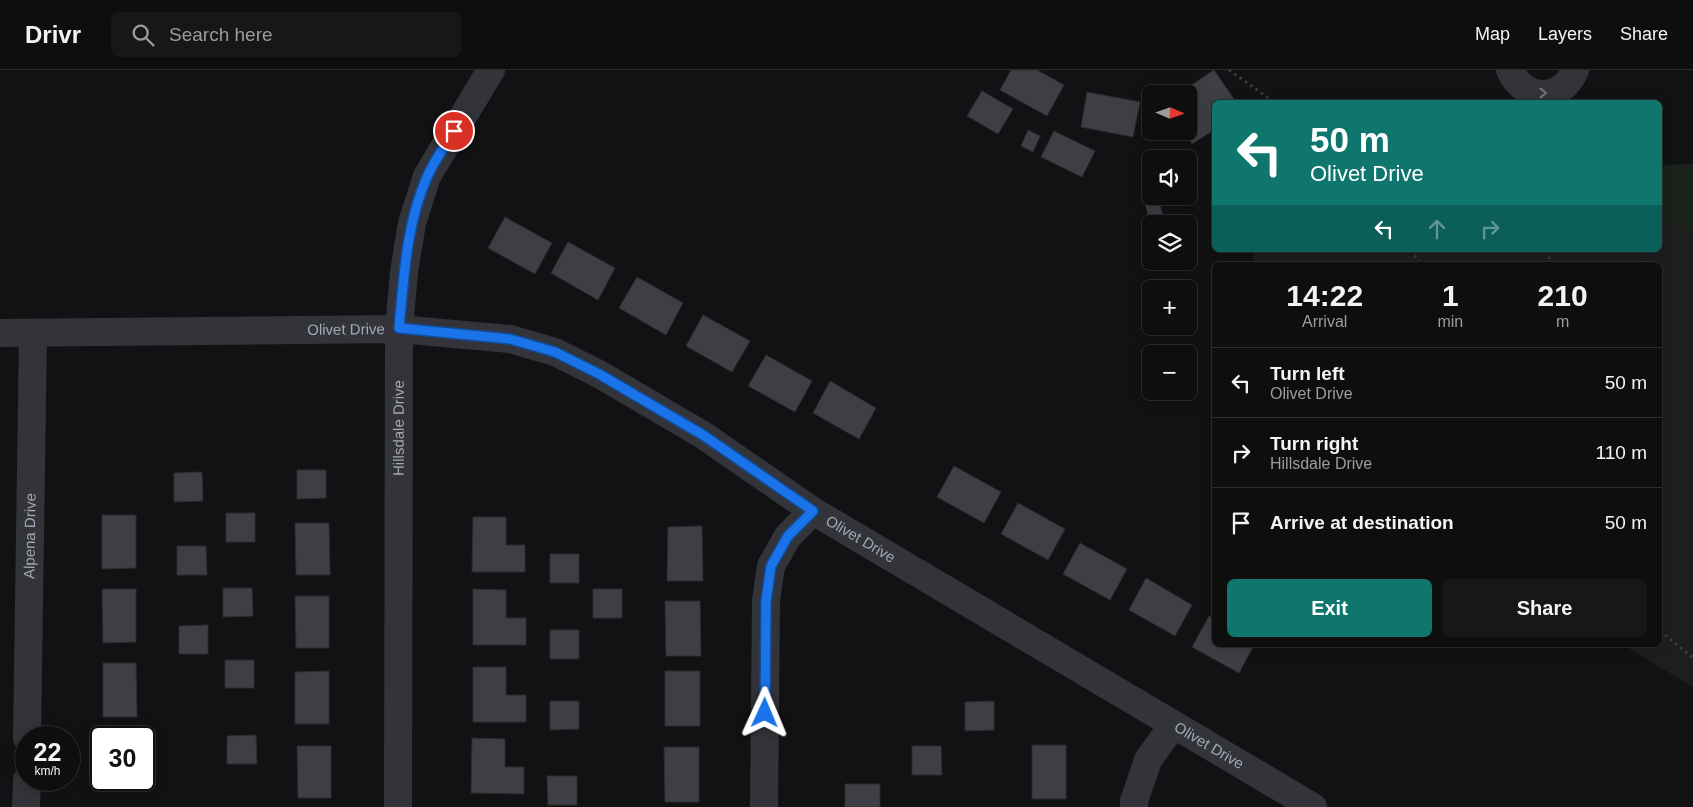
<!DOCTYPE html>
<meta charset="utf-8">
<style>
body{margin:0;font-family:Arial,sans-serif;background:#171718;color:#f1f3f6;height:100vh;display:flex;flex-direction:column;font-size:19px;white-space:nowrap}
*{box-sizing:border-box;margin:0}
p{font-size:16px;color:#9b9c9e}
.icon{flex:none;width:28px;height:28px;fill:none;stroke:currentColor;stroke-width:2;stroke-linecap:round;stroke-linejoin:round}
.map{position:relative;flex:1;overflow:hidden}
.details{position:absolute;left:1212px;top:192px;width:450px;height:385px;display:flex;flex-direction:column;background:#0e0e0f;border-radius:8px;box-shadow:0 2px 12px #0003,0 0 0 1px #2e2e2f}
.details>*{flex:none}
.banner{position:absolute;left:1212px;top:30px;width:450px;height:152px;border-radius:8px;box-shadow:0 2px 12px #0003,0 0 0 1px #2e2e2f;background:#0f766e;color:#fff;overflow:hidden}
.needle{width:32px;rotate:92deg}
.tools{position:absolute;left:1142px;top:15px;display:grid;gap:10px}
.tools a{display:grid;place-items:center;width:55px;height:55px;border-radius:8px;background:#0e0e0f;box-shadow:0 2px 12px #0003,0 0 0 1px #2e2e2f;font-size:25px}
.speed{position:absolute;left:15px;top:656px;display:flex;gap:10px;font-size:25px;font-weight:700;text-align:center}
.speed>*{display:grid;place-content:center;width:65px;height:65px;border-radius:50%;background:#0e0e0f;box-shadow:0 2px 12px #0003,0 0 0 1px #2e2e2f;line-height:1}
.speed small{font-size:12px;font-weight:400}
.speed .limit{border:2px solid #111;border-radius:8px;background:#fff;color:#111}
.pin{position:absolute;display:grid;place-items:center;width:42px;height:42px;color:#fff;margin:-21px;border:2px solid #fff;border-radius:50%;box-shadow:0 1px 5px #0007}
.me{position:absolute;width:55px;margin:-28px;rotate:1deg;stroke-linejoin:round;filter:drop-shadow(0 0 4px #0008)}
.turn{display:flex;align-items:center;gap:18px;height:105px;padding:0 15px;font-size:22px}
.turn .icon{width:65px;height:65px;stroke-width:2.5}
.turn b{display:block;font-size:35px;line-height:42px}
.lanes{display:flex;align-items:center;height:48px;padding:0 15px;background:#0003;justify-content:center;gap:25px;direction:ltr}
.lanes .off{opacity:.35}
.eta{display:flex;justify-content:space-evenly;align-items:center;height:85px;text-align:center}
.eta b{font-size:30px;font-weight:700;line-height:35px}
.action{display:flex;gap:10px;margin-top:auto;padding:10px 15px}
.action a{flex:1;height:58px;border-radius:8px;background:#0f766e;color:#fff;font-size:20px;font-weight:700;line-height:58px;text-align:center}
.action a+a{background:#171718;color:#f1f3f6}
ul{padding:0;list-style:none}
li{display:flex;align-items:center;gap:15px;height:70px;padding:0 15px;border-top:1px solid #2e2e2f}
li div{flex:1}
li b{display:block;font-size:19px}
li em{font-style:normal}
header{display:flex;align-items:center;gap:30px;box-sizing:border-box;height:70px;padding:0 25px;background:#0e0e0f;border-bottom:1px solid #2e2e2f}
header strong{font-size:24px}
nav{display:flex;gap:28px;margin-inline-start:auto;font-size:18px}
.search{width:350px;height:45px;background:#171718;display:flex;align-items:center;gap:12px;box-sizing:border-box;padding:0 18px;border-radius:8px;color:#9b9c9e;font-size:19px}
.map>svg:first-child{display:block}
.built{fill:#1e1e21}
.green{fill:#1a221b}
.building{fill:#3e3f44;stroke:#2c2c31}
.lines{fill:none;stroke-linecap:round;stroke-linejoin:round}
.path{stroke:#393c41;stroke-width:3;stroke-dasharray:2.5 4;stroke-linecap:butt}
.minor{stroke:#33343a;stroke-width:28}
.oneway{stroke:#71747e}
.route-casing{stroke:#114b97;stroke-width:12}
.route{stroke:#1a73e8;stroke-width:9}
.labels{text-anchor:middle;stroke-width:5;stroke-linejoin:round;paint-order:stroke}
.street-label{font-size:15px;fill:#a3a9b6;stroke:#0d0e0f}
</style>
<header>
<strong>Drivr</strong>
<div class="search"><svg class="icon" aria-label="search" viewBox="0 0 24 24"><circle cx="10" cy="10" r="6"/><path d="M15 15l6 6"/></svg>Search here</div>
<nav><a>Map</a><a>Layers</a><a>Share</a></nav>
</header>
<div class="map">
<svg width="1693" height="737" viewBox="0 0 1693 737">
<rect width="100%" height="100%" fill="#121214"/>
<path class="built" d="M1660,154L1693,163V617L1623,575H1660V195H1252L1255,180H1660Z"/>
<path class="green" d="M1693,94V163L1660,154V95Z"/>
<path class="building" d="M1011,0H1037L1064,15L1047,46L1000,20Z
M1214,0L1236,32H1215V59L1192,74L1184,61H1189V24H1172L1185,15L1187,18Z
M982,21L1013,39L998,64L967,46Z
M1087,22L1140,32L1133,67L1081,57Z
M1028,60L1040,66L1033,82L1021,76Z
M1054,61L1095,81L1082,107L1041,87Z
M1158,126L1163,146L1149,149L1144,129Z
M505,147L552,173L535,204L488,178Z
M568,172L615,198L598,230L551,203Z
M637,207L683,233L666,265L619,238Z
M703,245L750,271L732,302L686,276Z
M766,285L812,311L795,342L748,316Z
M830,311L876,338L859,369L813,343Z
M954,396L1001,422L984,453L937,427Z
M297,400H326V428L297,429Z
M202,402L203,431L174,432V403Z
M1018,433L1065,459L1048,490L1001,464Z
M226,443H255V472H226Z
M102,445H136V498L102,499Z
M473,447H506V475H525V502H472Z
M295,453H329L330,505H296Z
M702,456L703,511H667L668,457Z
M1080,473L1127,499L1110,530L1063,504Z
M177,476H206L207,505H177Z
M550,484H579V513H550Z
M1146,508L1192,535L1175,566L1129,540Z
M223,518H252L253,546L223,547Z
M102,519H136V572L103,573Z
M473,519L506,520V548H526V575H473Z
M593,519H622V548H593Z
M295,526H329V578H296Z
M665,531H700L701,586H666Z
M1209,546L1215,549V575H1254L1239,603L1192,577Z
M208,555V584H179V556Z
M550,560H579V589H550Z
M225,590H254V618H225Z
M103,593H136L137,647H103Z
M473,597H506V625H526V652H473Z
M329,601V654H295V602Z
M665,601H700V656H665Z
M550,631H579V659L550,660Z
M994,631V660L965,661V632Z
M256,665L257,694H227V666Z
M102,666H136V668H102Z
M472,668L505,669V697H524V724L471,723Z
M1032,675H1066V729H1032Z
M297,676H331V728H298Z
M912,676H941L942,705H912Z
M664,677H699V732H665Z
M547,706H577V735H548Z
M102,710H136V720H102Z
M845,714H880V737H845Z"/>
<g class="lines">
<path class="path" d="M1229,0L1274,32
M1411,180L1421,195
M1549,180L1550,195
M1660,561L1693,588"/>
<g class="minor">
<path d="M1510,0C1524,32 1562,32 1575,0"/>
<path id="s1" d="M0,263L399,259L510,269L555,282L599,304L703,365L813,441L1313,737"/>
<path id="s2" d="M27,668L33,263"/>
<path d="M26,737L27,710"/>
<path id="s3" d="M398,737L399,259L404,202L412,153L427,106L491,0"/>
<path d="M764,737L766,531L771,496L788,466L813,441"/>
<path d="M1134,737V731L1148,690L1173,655"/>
</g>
</g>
<defs><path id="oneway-chevron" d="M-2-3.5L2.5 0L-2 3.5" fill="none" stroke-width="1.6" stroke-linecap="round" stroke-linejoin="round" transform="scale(1.25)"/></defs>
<use class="oneway" href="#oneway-chevron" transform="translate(1543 23)"/>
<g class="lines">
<defs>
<path id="route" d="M454,61C445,76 434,91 427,107C406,155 404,207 399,258L510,269L555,282L599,304L703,365L813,441L788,466L771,496L766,531L765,643"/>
</defs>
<use href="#route" class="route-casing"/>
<use href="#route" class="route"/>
</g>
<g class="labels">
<g class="street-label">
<text dy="5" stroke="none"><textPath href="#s1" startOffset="346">Olivet Drive</textPath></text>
<text dy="5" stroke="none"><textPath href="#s3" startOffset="379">Hillsdale Drive</textPath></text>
<text dy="5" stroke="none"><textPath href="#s2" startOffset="202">Alpena Drive</textPath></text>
<text dy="5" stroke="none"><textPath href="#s1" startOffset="916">Olivet Drive</textPath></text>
<text dy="5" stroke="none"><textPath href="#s1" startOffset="1321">Olivet Drive</textPath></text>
</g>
</g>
</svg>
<div class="tools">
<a><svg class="needle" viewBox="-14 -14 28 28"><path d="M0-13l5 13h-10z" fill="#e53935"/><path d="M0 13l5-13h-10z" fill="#9b9c9e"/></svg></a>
<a><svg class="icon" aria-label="sound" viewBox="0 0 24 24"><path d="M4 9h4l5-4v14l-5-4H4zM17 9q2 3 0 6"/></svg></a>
<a><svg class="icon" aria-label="layers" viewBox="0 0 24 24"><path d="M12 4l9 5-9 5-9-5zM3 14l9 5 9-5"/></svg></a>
<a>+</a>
<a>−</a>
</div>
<div class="speed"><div>22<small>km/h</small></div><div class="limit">30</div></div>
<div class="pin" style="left:454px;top:61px;background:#d93025"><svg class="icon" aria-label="arrive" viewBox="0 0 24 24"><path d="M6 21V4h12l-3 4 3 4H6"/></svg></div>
<svg class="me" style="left:765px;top:643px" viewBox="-20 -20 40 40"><path d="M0-17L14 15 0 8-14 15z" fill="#1a73e8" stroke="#fff" stroke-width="4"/></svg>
<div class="banner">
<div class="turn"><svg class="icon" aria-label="left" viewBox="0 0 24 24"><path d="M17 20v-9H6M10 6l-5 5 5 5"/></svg><div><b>50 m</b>Olivet Drive</div></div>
<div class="lanes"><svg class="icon" aria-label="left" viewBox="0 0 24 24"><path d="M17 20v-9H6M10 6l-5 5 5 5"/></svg><svg class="icon off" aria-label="ahead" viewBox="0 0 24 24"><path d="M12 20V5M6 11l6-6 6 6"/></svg><svg class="icon off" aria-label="right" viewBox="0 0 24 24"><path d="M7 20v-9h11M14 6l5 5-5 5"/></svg></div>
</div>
<section class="details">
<div class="eta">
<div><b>14:22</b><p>Arrival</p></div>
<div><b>1</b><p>min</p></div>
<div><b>210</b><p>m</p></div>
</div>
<ul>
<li><svg class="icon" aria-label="left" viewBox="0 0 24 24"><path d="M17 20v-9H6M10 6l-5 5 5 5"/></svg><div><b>Turn left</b><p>Olivet Drive</p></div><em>50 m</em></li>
<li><svg class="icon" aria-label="right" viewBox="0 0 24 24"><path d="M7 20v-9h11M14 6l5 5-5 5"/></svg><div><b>Turn right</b><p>Hillsdale Drive</p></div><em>110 m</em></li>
<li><svg class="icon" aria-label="arrive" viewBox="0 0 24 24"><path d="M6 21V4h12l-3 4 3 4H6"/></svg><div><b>Arrive at destination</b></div><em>50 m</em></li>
</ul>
<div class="action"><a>Exit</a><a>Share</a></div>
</section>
</div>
